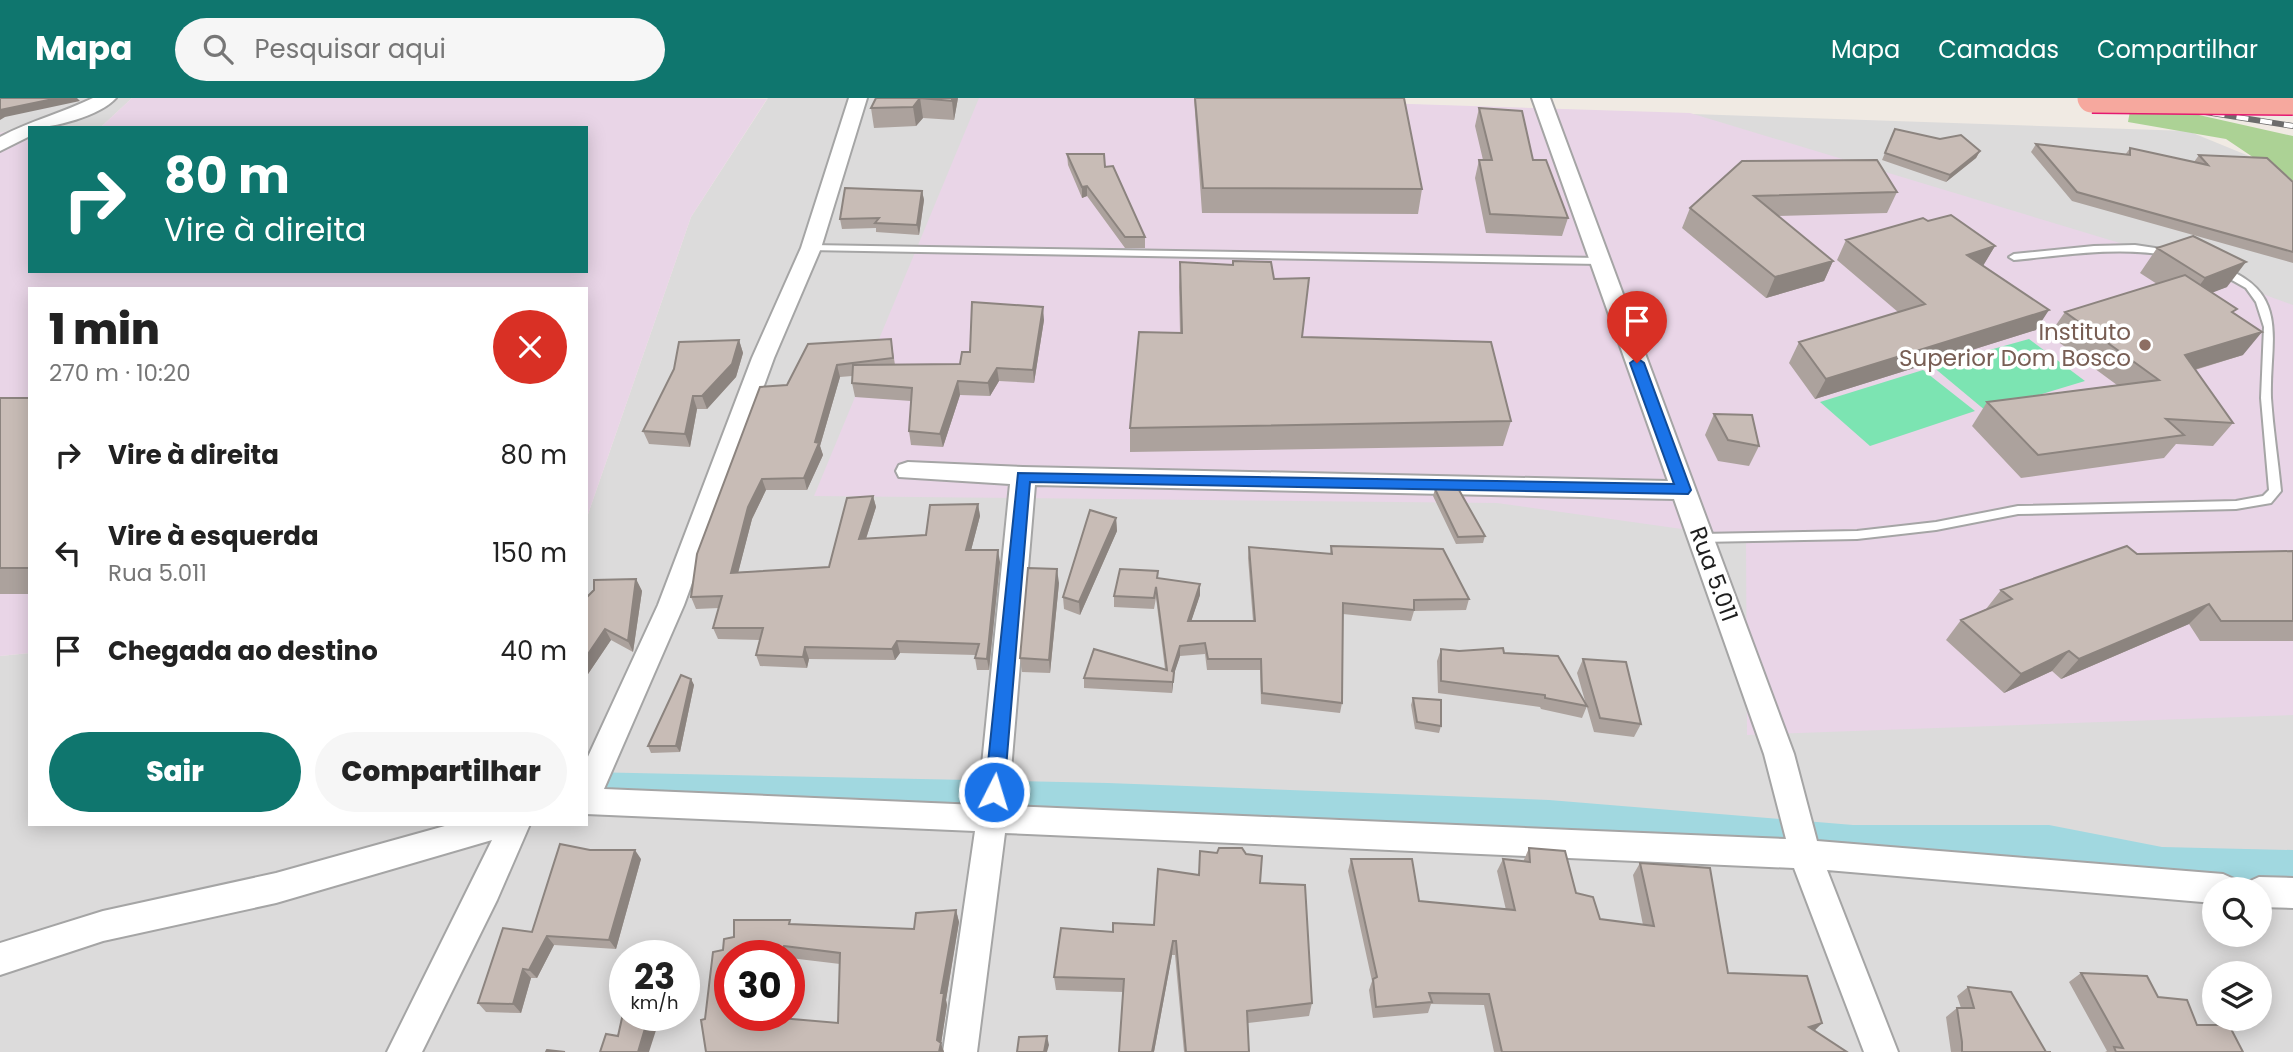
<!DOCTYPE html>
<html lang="pt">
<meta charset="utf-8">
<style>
body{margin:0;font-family:Poppins,sans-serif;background:#f6f6f6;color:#222;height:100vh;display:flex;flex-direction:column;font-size:26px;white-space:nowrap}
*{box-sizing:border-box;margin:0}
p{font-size:23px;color:#767676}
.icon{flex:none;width:38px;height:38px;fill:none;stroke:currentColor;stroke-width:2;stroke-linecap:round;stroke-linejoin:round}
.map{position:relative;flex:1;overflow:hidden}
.side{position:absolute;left:28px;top:189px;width:560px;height:539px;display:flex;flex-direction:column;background:#fff;border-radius:0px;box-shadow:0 4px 18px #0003}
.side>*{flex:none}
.top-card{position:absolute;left:28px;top:28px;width:560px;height:147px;border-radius:0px;box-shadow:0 4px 18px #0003;background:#0f766e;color:#fff;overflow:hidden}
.fabs{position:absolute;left:2202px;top:779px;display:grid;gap:14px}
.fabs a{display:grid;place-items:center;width:70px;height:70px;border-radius:50%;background:#fff;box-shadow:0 4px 18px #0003;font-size:35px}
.speed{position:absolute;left:609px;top:842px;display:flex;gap:14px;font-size:35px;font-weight:700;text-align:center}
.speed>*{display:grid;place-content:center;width:91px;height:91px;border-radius:50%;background:#fff;box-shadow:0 4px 18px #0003;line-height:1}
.speed small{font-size:18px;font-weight:400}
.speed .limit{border:10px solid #d22;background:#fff;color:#111}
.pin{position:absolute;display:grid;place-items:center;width:60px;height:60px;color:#fff;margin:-72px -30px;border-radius:50% 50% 50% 0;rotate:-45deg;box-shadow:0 0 7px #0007}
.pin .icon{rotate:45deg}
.me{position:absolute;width:77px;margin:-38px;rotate:5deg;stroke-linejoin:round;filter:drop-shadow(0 0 5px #0008)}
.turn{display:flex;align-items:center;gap:24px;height:147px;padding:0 21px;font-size:32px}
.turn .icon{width:91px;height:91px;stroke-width:2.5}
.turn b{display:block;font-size:49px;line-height:60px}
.round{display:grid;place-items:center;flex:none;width:74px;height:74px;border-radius:37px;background:#f6f6f6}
.headline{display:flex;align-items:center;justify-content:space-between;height:119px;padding:0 21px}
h1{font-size:42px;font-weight:800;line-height:52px}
.cta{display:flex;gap:14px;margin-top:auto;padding:14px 21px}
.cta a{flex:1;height:80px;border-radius:42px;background:#0f766e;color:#fff;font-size:28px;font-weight:800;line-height:80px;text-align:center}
.cta a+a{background:#f6f6f6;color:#222}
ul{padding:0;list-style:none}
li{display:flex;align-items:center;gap:21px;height:98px;padding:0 21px}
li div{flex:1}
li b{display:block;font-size:26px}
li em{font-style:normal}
header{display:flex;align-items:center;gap:42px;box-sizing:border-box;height:98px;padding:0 35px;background:#0f766e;color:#fff}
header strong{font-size:33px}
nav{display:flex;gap:38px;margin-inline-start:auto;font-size:24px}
.search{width:490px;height:63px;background:#f6f6f6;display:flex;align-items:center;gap:18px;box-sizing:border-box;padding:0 24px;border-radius:38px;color:#767676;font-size:26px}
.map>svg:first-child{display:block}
.residential{fill:#dcdbdb;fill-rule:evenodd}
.industrial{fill:#e9d5e7;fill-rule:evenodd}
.forest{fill:#acd295}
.pitch{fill:#7ce4b2}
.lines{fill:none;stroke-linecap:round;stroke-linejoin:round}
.canal{fill:#a1d8e0;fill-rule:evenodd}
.service-casing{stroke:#a5a5a5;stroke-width:4}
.minor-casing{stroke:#a5a5a5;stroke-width:4}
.service{fill:#fff;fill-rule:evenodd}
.minor{fill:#fff;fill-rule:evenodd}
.rail-casing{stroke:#6c6c6c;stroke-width:6}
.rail{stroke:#fff;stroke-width:4.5;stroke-dasharray:12;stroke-linecap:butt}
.trunk-bridge-casing{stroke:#e51971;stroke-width:32;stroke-linecap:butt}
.trunk-bridge{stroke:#f6a89e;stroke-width:29}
.wall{fill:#aca29d;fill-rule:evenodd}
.shaded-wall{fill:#8c847f}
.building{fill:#c8bcb6;stroke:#8c847f;stroke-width:2;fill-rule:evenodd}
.route{fill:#1a73e8;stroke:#114b97;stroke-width:2}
.education-dot{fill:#8d6e63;stroke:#fff;stroke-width:2.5}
.labels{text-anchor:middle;stroke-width:7;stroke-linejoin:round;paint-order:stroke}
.education-label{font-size:23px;fill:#785e54;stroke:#fff;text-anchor:end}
.street-label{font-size:23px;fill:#1e1e1e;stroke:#fff}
</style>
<header>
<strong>Mapa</strong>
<div class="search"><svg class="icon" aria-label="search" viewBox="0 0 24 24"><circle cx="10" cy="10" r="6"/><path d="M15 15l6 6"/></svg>Pesquisar aqui</div>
<nav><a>Mapa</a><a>Camadas</a><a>Compartilhar</a></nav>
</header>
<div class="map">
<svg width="2293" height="954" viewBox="0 0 2293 954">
<rect width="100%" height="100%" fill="#f0eae3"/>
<path class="residential" d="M0,0H132L102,28L22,30L0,35Z
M768,0H1220L2188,33L2293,76V954H0V558L30,555V726H586V422L691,119ZM2214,791H2259V836H2214ZM625,858H684V917H625ZM730,858H789V917H730ZM2214,875H2259V920H2214Z"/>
<path class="industrial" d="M132,0H711L767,1L691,119L586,422V191H30V555L0,558V35L22,30L102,28ZM30,30H586V173H30Z
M979,0H1220L1690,15L2133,149L2293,207V617L1747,637L1746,440L1497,405L814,398Z"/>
<path class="forest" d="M2132,2L2293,38V83L2275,74L2226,41L2128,24Z"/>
<path class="pitch" d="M2029,241L2085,283L1986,313L1932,268Z
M1923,272L1975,313L1870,348L1820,304Z"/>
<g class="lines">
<path class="canal" d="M586,674L1108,685L1549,702L1853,727H2049L2162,749L2293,752V788L2162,785L2049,763H1853L1549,736L1108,719L586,707Z"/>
<defs>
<path id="service" d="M811,147L1600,160L1605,163L1600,166L808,152L806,150Z
M2135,147L2175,153L2177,155L2172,158C2119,148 2067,157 2014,162L2009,159L2014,156L2094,148Z
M2219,168C2292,194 2269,242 2271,300C2273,331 2278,362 2281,393L2271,405L2236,411L2018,416L1936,432L1857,441L1700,444L1694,440L1700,436L1857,433L1936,424L2018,408L2236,403L2263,398L2269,392L2261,300L2264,229L2256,204L2246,190L2216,173V169Z"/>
<path id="minor" d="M93,0H116C100,18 53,30 30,30V38L0,53V39C30,23 62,15 93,0Z
M849,0H867L821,150L774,260L684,507L604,691L978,707L1010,386L899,379L896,373L899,367L908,364L1023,369L1668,383L1532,0H1550L1794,656L1817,743L2223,776L2234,781L2239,791H2214V805L1827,772L1898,954H1864L1794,770L1005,735L977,954H943L975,733L586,716V663L658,507L752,260L801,150ZM1035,387L1674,401L1764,656L1786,741L1008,708Z
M452,726H530L497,802L422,954H387L492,742L276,805L103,843L0,877V845L103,813L276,775Z
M2259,779L2293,780V810L2259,809V791H2244L2248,784Z"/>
</defs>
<use href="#service" class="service-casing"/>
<use href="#minor" class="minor-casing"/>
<use href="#service" class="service"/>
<use href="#minor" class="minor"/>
<defs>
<path id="rail" d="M2118,0L2293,28"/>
</defs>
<use href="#rail" class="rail-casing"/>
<use href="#rail" class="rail"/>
<defs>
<path id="trunk-bridge" d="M2092,0L2293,2"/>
</defs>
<use href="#trunk-bridge" class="trunk-bridge-casing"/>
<use href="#trunk-bridge" class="trunk-bridge"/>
</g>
<path class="wall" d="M876,0H958L954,22L923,20L916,28L874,30L871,10Z
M1194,0H1404L1422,91L1418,116L1202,115Z
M1479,10L1533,62L1568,120L1562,138L1486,135L1475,80L1479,62H1483L1475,28Z
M1895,31L1980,53L1976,60L1946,84L1882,62Z
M2036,46L2125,57L2130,50L2194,64L2199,57L2293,84V165L2072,103L2031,54Z
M1067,56L1105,69L1145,139V150H1125L1087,98L1082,100L1068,67Z
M1742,63L1897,94L1887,115L1778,118L1833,163L1824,183L1766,200L1682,130L1690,110Z
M922,93L924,102L919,137L876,134V130L842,131L840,121Z
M1846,142L1995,148L1983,167L2036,232L1815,301L1789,265L1799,244L1898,214L1837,162Z
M2157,150L2227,189L2212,194L2234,215L2243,257L2195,272L2233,325L2213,348L2176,346L2164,360L2021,380L1972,328L1987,304L2117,287L2049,237L2065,214L2157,186L2140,175Z
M1180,164L1274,181L1302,239L1511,323L1503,348L1130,354V330L1180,235L1179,189Z
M1044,222L1034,285L999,283L990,298L960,297L943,349L911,347L909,333L911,303L855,299L852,285V278L840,279L820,348L823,357L807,392H766L752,421L738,474L829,469L873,398L876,409L866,441L926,437L978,406L980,418L971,452L1000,464L989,572H977L975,560L976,557L900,555L895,562L809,561L807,570L760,568L756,557L760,542L718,541L713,530L719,510L696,511L691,499L787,287L891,241L895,267L960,266L970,254Z
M739,242L743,255L736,279L707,311H697L690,349L649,346L643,333Z
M0,300H30V496H0Z
M1714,316L1759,348L1749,368L1718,363L1705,337Z
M1435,391L1485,438L1483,445L1456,446L1433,398Z
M1116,420L1117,433L1080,517L1064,511L1063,499Z
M1331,448L1469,501L1466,512L1414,513L1411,523L1343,516L1342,605L1340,615L1261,606L1260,572H1207L1205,556L1180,558L1174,576L1172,595L1084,590V580L1165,571L1156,500L1154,511L1114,509V498L1158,473V480L1200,497L1191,523H1253L1248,460L1249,449L1330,456Z
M2293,453V543H2200L2189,526L2061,581L2052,573L2004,595L1946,542L1961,522L1986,511L2001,492L2137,456Z
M636,481L642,493L633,554L611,542L586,579V500Z
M1059,485L1050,575L1022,574L1020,560Z
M1441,551L1459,553L1504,555L1587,608L1582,620L1541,611L1540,609L1438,595L1437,563Z
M1583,561L1641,626L1634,639L1594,634L1577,575Z
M691,581L694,587L680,654L651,655L648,648Z
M1413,600L1441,628L1439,635L1415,631L1411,607Z
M1529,750L1576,795L1600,821L1643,827L1633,777L1640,765L1728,875L1822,925L1814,933L1847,954H1494L1484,907L1431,906L1428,915L1373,920L1369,892L1372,883L1348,773L1351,761L1419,803L1506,812L1497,773L1503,761L1523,764Z
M641,761L616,851L554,847L537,880H531L521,915L486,914L478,905L532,834Z
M1260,785L1312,905L1309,918L1248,925L1249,954H1184L1175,857H1172L1154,954H1119L1123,894L1056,892L1054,879L1113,834L1154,827Z
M956,812L959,824L946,902L947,907L941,946L944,954H706L705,921L723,852L792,826L914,831ZM730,858H789V866L790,860L840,866L838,925L778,920Z
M2081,875L2158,899L2197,927L2243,954H2105L2107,953L2069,884Z
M1968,889L2046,954H2051H1951L1946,919L1957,910H1961L1957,898Z"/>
<path class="shaded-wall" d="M58,0H77L80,3L5,19L0,22V12Z
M920,0L923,20L916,28L913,9Z
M952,0H958L954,22L952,3Z
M1980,53L1976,60L1946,84L1950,77Z
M1087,88V98L1082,100V89Z
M922,93L924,102L919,137L917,127Z
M1995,148L1983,168L1967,157Z
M1833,163L1824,183L1766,200L1775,179Z
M2246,164L2227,189L2186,205L2205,180Z
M1043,209L1044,222L1034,285L1033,272Z
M2049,212L2036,232L1815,301L1826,281Z
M2262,234L2243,257L2166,280L2185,257Z
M739,242L743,255L736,279L707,311L702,298Z
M837,267L840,279L820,348L823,357L807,392L804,380Z
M997,270L999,283L990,298L988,285Z
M958,283L960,297L943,349L940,336Z
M693,298L697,311L690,349L685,336Z
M762,381L766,392L752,421L735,487L731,475L748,409Z
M873,398L876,409L862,453L859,441Z
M978,406L980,418L968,464L966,452Z
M1116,420L1117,433L1080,517L1079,504Z
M998,452L1000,464L989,572L987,561Z
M1057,471L1059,485L1050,575L1049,562Z
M636,481L642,493L633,554L628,543Z
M1200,486V497L1188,533V523Z
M2209,506L2189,526L2061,581L2079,561Z
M605,531L611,542L586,579V559Z
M897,543L900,555L895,562L892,551Z
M1180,548V558L1174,576L1172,595V573Z
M805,549L809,561L807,570L803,559Z
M2069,553L2052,573L2004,595L2021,576Z
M691,581L694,587L680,654L676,648Z
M635,752L641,761L616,851L609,842Z
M956,812L959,824L946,902L947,907L941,946L944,954H939L937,942L941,895Z
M547,838L554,847L537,880L529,872Z
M1173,843L1172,857L1154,954H1152Z
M784,848L789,858H782Z
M523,871L531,880L521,915L513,906Z
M649,917H654L659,923L649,954H638Z
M1822,925L1811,936L1809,929Z
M1047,938L1049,947L1047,954H1044Z"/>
<path class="building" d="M0,0H58L0,12Z
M876,0H952V3L920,0L913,9L871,10Z
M1195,0H1404L1422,91L1203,90Z
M1479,10L1522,13L1533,62H1546L1568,120L1490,116L1479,62H1492Z
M1895,31L1940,41L1961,37L1980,53L1950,77L1885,55Z
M2036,46L2130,57V50L2208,67L2199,57L2267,60L2293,84V154L2077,94Z
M1067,56H1104L1105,69L1113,68L1145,139H1125L1087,88L1082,89Z
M1877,62L1897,94L1754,98L1833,163L1775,179L1690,110L1742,63Z
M845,90L922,93L917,127L875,125L879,120L840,121Z
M1951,117L1995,148L1967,157L2049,212L1826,281L1799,244L1925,206L1846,142L1923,120L1928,123Z
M2193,138L2246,164L2205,180L2157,150Z
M1233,163L1271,164L1274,181L1309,180L1302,239L1491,244L1511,323L1130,330L1139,234L1182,235L1180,164L1233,167Z
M2185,177L2237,211L2232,214L2262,234L2185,257L2233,325L2166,321L2184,337L2038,357L1987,304L2159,282L2065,214Z
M972,204L1043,209L1033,272L997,270L988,285L958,283L940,336L909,333L912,290L852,285L853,267L960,266L962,254H970Z
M891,241L893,260L837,267L815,344L819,345L804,380L762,381L748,409L731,475L829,469L847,400L873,398L859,441L926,437L930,407L978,406L966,452H998L987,561L975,560L979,546L897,543L892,551L805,549L803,559L756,557L763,530H713L722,498L691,499L697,456L760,289L787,287L808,246Z
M739,242L732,266L702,298H693L685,336L643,333L674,271L679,244Z
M0,300H30V470H0Z
M1714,316L1752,317L1759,348L1728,342Z
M1435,391L1459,392L1485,438L1458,439Z
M1090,412L1116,420L1079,504L1063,499Z
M1331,448L1443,451L1469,501L1414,502V512L1343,505L1342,605L1262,595L1261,561H1208L1205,545L1180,548L1172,573L1174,574L1173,584L1084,580L1094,551L1167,572L1156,489L1154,500L1114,498L1120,471L1158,473L1157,480L1200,486L1188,523H1255L1249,449L1332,456Z
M2127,448L2137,456L2293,453V523H2221L2209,506L2079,561L2069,553L2021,576L1961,522L2012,501L2001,492Z
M1028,470L1057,471L1049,562L1020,560Z
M636,481L628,543L605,531L586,559V500L594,492V482Z
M1503,550L1504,555L1558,558L1587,608L1545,600V597L1441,583V551L1459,553Z
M1583,561L1626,564L1641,626L1600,620Z
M681,577L691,581L676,648H648Z
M1413,600L1441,602V628L1417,624Z
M560,746L590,752H635L609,842L547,838L529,872L523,871L513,906L478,905L503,830L532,834Z
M1219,750H1242L1246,756L1262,758L1260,785L1305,787L1312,905L1247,913L1249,954H1186L1176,843H1173L1152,954H1119L1124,881L1054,879L1061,830L1113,834V825L1154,827L1158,771L1199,777L1200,753L1217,755Z
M1529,750L1565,753L1576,795L1593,799L1600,821L1654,828L1640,765L1710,770L1728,875L1807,878L1822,925L1809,929L1847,954H1502L1489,896L1429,895L1432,904L1376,909L1373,881L1377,879L1351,761H1412L1419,803L1515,812L1503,761L1530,764Z
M956,812L941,895H944L937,942L941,945L939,954H706L701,922L705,921L713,854L723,852L724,841L734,839V822H790L789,826L914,831L916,815ZM784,848L840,855L838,925L769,919V917H730V858H782Z
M2081,875L2147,878L2158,899L2187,902L2197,927H2229L2243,954H2116L2114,949L2123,950Z
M1968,889L2011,894L2046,954H2051H1962V944L1957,910H1974Z
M624,911H625V917H649L638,954H600L606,936L618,938Z
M1047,938L1044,954H1017L1019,939Z
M547,952L565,954H546Z"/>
<path class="route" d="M1637,260L1644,265L1691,392L1688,396L1030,384L1004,694L1001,699L994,702L988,699L985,694L1018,375L1674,386L1630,265Z"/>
<circle class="education-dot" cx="2145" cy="247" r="7"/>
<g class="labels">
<g class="education-label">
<text x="2131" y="242">Instituto<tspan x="2131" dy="26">Superior Dom Bosco</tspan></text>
</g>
<g class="street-label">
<text transform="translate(1714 476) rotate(70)" y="8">Rua 5.011</text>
</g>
</g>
</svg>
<div class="fabs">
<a><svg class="icon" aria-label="search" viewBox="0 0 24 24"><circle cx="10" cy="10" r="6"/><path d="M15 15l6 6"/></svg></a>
<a><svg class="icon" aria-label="layers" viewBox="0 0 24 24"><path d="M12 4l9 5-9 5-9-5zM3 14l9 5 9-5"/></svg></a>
</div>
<div class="speed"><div>23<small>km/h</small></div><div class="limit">30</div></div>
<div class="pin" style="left:1637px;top:265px;background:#d93025"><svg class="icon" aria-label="arrive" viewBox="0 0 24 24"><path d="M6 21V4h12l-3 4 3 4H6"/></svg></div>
<svg class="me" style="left:994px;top:694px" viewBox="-20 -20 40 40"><circle r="17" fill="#1a73e8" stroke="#fff" stroke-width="3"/><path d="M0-11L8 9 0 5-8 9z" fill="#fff"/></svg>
<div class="top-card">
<div class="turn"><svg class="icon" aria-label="right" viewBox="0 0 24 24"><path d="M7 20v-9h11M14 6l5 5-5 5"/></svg><div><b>80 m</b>Vire à direita</div></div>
</div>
<section class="side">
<div class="headline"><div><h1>1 min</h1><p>270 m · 10:20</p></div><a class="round" style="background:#d93025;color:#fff"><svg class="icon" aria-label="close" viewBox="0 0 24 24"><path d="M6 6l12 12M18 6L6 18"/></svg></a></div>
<ul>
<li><svg class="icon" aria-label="right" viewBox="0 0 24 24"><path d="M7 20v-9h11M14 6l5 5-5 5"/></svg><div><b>Vire à direita</b></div><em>80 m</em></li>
<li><svg class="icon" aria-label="left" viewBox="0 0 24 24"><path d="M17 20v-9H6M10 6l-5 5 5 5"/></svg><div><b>Vire à esquerda</b><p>Rua 5.011</p></div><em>150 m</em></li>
<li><svg class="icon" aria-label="arrive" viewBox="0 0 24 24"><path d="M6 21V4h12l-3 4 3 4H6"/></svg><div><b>Chegada ao destino</b></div><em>40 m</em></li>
</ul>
<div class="cta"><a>Sair</a><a>Compartilhar</a></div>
</section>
</div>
